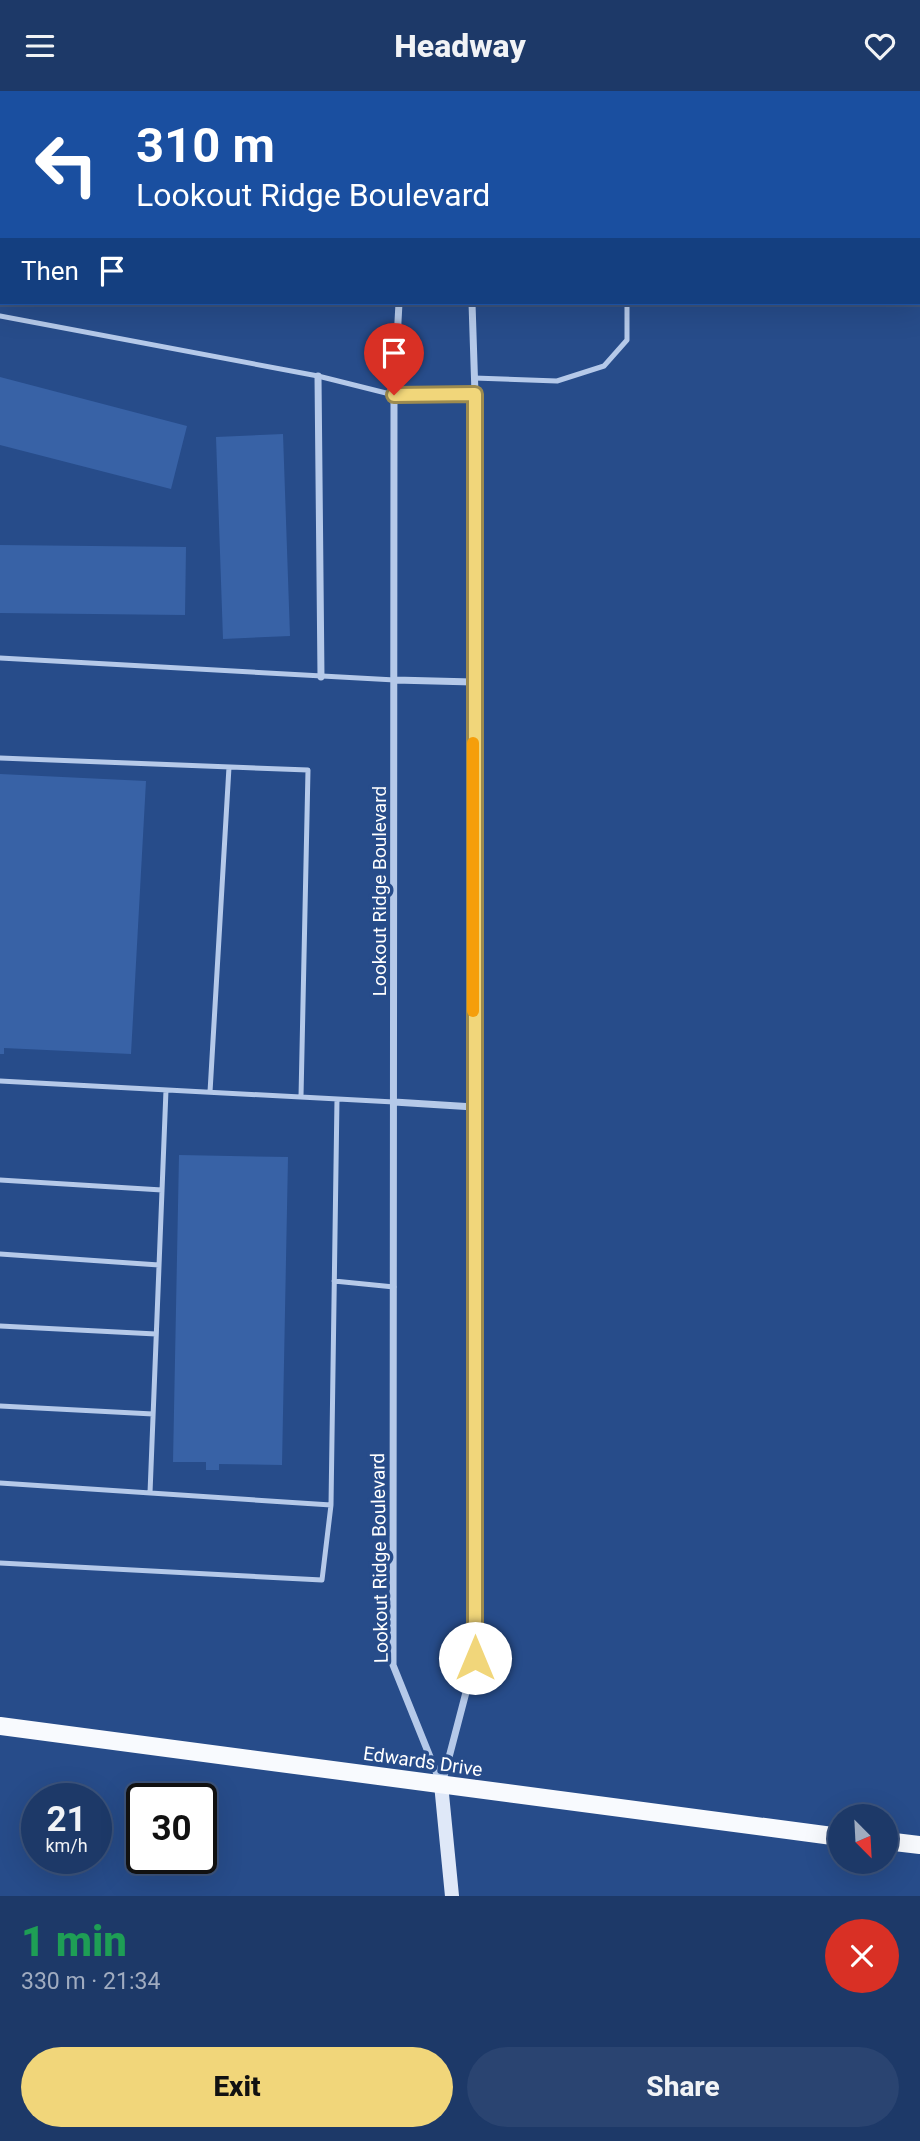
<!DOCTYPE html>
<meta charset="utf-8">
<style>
body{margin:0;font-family:Roboto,sans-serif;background:#2a4471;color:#f1f3f6;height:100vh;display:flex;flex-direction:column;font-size:26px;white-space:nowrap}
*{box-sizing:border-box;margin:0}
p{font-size:23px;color:#a0acc0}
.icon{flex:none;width:38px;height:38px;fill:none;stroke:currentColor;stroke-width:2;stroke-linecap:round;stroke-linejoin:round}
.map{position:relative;height:1805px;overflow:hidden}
.panel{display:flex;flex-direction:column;background:#1d3968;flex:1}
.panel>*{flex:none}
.top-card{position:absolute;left:0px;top:0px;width:920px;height:214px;box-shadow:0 7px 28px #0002,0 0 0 2px #3b537c;background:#1a4fa0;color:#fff;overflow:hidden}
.needle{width:46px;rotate:156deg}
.fabs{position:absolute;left:828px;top:1713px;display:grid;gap:14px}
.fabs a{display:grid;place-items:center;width:70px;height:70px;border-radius:50%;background:#1d3968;box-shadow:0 7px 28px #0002,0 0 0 2px #3b537c;font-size:35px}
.speed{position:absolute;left:21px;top:1692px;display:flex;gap:14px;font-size:35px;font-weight:700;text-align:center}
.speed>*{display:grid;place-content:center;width:91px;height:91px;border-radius:50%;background:#1d3968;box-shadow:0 7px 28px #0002,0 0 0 2px #3b537c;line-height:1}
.speed small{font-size:18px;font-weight:400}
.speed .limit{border:4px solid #111;border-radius:10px;background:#fff;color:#111}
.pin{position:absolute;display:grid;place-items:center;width:60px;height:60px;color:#fff;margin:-72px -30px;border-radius:50% 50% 50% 0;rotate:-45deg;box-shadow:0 0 7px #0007}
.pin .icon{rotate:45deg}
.me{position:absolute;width:77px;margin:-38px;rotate:0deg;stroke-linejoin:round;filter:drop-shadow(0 0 5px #0008)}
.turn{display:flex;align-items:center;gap:24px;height:147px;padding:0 21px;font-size:32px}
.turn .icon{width:91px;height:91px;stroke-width:2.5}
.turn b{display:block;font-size:49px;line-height:60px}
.then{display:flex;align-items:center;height:66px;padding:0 21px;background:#0003;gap:14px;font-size:26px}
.round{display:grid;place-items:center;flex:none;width:74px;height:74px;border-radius:37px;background:#2a4471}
.overview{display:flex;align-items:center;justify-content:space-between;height:119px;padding:0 21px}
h1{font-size:42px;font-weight:800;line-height:52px;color:#1e9e55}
.action{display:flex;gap:14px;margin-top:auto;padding:14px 21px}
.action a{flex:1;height:80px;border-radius:42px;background:#f1d67a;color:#111;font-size:28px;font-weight:800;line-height:80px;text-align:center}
.action a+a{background:#2a4471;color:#f1f3f6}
header{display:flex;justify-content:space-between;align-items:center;height:91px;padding:0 21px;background:#1d3968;font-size:32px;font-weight:800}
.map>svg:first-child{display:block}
.building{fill:#3862a6}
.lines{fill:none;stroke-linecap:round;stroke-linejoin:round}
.service{stroke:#b5c9e9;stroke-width:5}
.minor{stroke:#b5c9e9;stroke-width:7}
.secondary{stroke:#dfe8f8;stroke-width:14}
.primary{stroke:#f8fafe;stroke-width:18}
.route-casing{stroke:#9d8b4f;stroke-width:18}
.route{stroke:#f1d67a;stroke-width:12}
.slow{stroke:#f59e0b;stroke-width:12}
.labels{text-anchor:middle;stroke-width:7;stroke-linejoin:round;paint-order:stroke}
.street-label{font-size:19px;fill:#fff;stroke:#274c8a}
</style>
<header><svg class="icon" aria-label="menu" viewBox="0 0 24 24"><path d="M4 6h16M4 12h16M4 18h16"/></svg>Headway<svg class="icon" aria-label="heart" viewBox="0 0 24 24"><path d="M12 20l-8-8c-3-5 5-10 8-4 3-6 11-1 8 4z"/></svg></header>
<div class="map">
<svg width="920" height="1805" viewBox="0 0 920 1805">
<rect width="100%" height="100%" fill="#274c8a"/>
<path class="building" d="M0,286L187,335L171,398L0,354Z
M283,343L290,545L223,548L216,346Z
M0,454L186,456L185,524L0,522Z
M0,683L146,690L131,963L4,957V963H0Z
M179,1064L288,1066L282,1374L219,1373V1379H206V1371H173Z"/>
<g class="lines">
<path class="service" d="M534,0V2
M629,2V0
M0,225L318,285L394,304
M474,287L557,290L604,275L627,249V212
M0,567L395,589
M0,667L308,679L301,1006
M0,990L394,1011
M210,1001L229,676
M0,1089L162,1099
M0,1163L159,1174
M334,1190L394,1196
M0,1235L156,1243
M0,1315L153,1323
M0,1392L331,1414
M150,1402L166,999
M0,1472L322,1489L331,1414L337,1008"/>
<path class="minor" d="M455,0L456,2
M411,2V0
M399,212L394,304L393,1574L441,1693
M318,285L321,586
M394,304L475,303
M395,589L473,591
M394,1011L474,1016
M442,1693L475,1567V303L472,212"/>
<path class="secondary" d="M441,1693L452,1805"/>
<path class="primary" d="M0,1635L840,1746
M886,1750L920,1754"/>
</g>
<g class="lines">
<defs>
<path id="route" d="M394,304L475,303V1567"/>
</defs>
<use href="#route" class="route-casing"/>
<use href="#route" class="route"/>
<path class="slow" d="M473,652V920"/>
</g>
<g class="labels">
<g class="street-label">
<text transform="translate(379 800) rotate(-90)" y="7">Lookout Ridge Boulevard</text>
<text transform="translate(379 1467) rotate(-91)" y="7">Lookout Ridge Boulevard</text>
<text transform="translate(423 1670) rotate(8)" y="7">Edwards Drive</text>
</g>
</g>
</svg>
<div class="fabs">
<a><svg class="needle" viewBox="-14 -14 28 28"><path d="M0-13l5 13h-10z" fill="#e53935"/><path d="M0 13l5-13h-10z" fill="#a0acc0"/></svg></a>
</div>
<div class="speed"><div>21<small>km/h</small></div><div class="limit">30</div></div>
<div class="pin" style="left:394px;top:304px;background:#d93025"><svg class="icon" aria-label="arrive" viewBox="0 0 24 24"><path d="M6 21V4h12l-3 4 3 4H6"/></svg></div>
<svg class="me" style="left:475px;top:1567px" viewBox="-20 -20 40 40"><circle r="19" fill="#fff"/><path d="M0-13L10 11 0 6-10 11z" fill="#f1d67a"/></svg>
<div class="top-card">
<div class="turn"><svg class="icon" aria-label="left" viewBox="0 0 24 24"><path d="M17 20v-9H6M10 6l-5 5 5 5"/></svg><div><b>310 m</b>Lookout Ridge Boulevard</div></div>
<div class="then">Then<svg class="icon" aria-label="arrive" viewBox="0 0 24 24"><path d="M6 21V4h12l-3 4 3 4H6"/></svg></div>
</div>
</div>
<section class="panel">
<div class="overview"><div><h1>1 min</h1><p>330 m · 21:34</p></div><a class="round" style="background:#d93025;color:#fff"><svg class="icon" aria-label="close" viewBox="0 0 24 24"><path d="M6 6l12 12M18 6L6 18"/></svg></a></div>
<div class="action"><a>Exit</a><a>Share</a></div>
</section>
